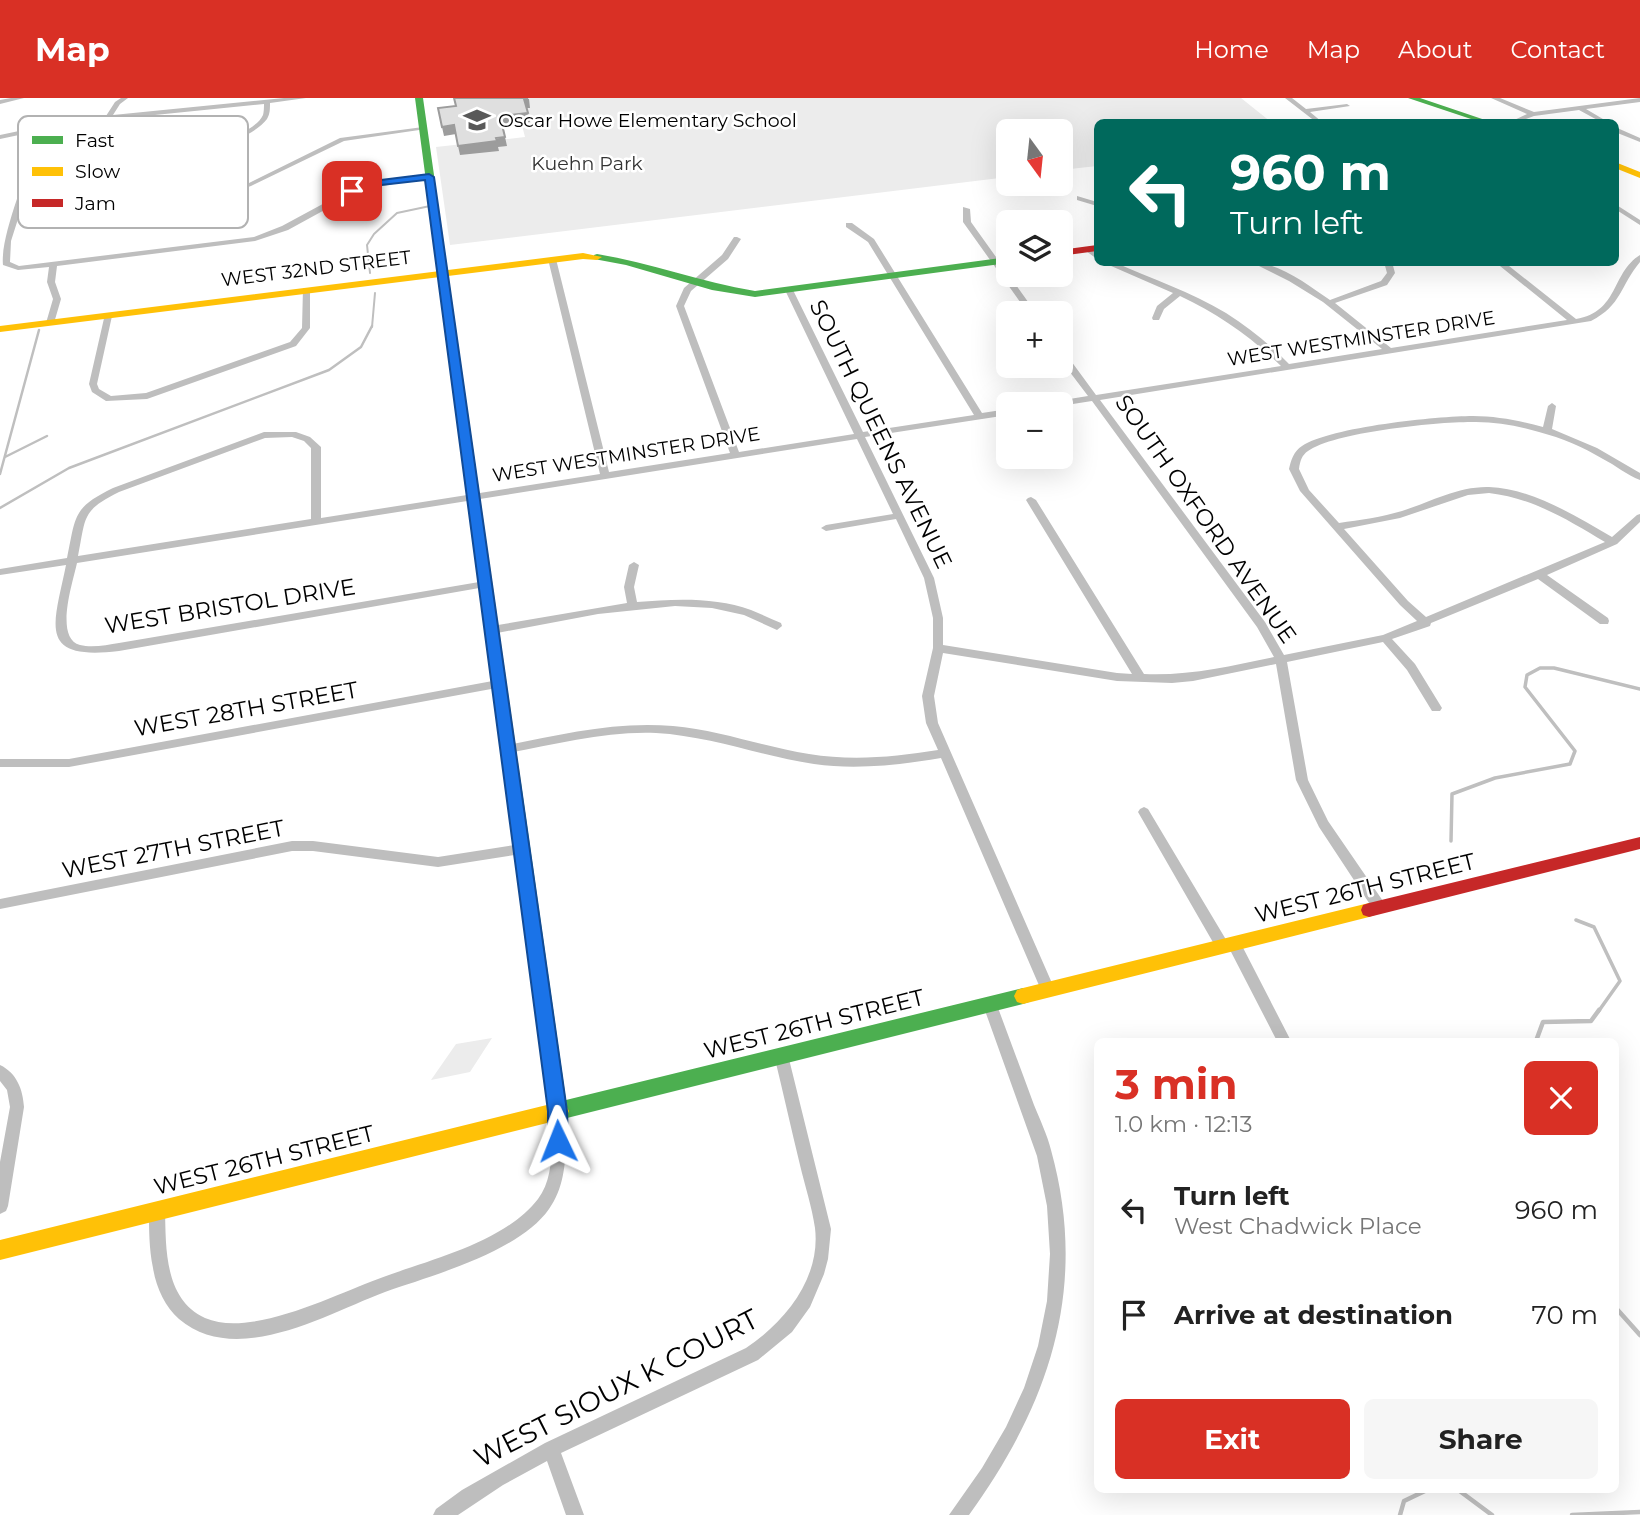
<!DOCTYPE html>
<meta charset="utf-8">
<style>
body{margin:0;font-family:Montserrat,sans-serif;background:#f6f6f6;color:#222;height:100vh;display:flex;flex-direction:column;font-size:26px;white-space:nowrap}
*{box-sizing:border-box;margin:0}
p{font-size:23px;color:#767676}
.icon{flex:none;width:38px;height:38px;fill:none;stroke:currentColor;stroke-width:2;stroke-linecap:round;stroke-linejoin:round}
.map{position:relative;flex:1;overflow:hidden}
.sheet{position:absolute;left:1094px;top:940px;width:525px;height:455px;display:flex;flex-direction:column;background:#fff;border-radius:10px;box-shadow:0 7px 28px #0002}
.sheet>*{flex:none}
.top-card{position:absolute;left:1094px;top:21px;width:525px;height:147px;border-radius:10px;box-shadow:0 7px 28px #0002;background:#00695c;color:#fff;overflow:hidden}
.needle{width:46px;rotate:165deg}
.tools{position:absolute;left:996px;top:21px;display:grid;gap:14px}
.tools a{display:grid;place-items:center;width:77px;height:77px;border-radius:10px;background:#fff;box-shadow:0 7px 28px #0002;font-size:35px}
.pin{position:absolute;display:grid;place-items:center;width:60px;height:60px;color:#fff;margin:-30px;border-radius:14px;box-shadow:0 4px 10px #0006}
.me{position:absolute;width:77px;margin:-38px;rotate:358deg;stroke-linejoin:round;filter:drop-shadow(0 0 5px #0008)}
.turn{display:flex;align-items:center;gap:24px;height:147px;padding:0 21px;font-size:32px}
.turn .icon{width:91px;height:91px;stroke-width:2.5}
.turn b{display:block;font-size:49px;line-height:60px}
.round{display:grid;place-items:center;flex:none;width:74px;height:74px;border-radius:10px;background:#f6f6f6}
.overview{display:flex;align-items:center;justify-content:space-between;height:119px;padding:0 21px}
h1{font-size:42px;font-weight:700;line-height:52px;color:#d93025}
.button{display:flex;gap:14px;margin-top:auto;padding:14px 21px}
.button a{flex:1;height:80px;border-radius:10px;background:#d93025;color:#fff;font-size:28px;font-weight:700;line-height:80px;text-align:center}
.button a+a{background:#f6f6f6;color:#222}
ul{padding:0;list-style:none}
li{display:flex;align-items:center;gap:21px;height:105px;padding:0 21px}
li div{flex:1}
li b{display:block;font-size:26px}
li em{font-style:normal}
header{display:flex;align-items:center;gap:42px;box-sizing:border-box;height:98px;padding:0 35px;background:#d93025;color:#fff}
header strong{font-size:33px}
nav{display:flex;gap:38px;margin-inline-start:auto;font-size:24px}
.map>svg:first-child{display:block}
.green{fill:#ececec}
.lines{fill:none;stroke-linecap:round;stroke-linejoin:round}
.stream-far3{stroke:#bfbfbf;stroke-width:2}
.stream-far2{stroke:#bfbfbf;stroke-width:2.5}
.stream-far1{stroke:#bfbfbf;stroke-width:3.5}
.stream{stroke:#bfbfbf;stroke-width:4.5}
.street{fill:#bebebe;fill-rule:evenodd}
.fast{fill:#4caf50;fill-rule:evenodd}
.slow{fill:#ffc107;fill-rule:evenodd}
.jam{fill:#c62828;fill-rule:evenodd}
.shaded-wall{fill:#9c9c9c}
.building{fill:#dfdfdf;stroke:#9c9c9c;stroke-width:2}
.route{fill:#1a73e8;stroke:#114b97;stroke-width:2}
.labels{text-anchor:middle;stroke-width:5;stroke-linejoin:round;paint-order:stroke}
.far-poi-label{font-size:19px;fill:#000;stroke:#fff;text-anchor:start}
.far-park-label{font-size:19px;fill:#333;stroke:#fff}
.far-street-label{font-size:19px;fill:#000;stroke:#fff}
.street-label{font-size:23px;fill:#000;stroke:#fff}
.near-street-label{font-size:28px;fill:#000;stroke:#fff}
.key{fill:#fff;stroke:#b2b2b2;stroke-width:2}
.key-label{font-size:19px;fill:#000}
</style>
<header>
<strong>Map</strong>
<nav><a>Home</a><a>Map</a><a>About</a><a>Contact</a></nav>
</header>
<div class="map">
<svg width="1640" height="1417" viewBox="0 0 1640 1417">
<rect width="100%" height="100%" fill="#fff"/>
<path class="green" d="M515,0H1241L1271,24H1097V68L1061,72L1060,33H1008V79L450,147L436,49L525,39Z
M492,940L470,974L431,982L456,946Z"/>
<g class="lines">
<path class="stream-far3" d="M370,175L367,147L374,136L397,115L430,108
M372,229L375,195"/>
<path class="stream-far2" d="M5,359L47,338
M0,376L39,232
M0,410L69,370L329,272L361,249L372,228"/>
<path class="stream-far1" d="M1451,743L1452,696L1495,680L1570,666L1575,653L1525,589L1527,577L1540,570H1554L1640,591
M1576,822L1594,829L1620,883L1598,914"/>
<path class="stream" d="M1536,943L1543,924L1591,923L1599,912
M1615,1209L1640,1237
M1457,1391L1492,1417
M1400,1417L1404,1403L1427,1392L1439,1391
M1572,1417L1640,1414"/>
<path class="street" d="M11,0H24L0,6V2Z
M121,0H128L120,6L113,17L284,0H306L270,5C270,11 270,16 267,21C236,62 86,67 34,72L19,116L220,94L247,86L340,40L423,29L426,31L344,43L251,88L221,98L18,121L11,143L10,164L19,168L254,139L282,128L356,88L429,77L432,79L361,92L288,132L255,143L57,168L55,184L61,201L54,225L47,227L46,225L53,201L47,184L49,169L18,172L3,167C0,140 26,76 37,48V40L33,34L0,41V37L76,21L106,18L115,4ZM264,6C264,8 264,14 263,17C245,56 78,64 36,68C41,55 47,45 39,33L76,25Z
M1285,0H1292L1306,11L1347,6L1350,8L1310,14L1322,24H1316Z
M1491,0H1500L1534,14L1640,0V4L1586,11L1608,24H1601L1579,12L1534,18L1518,24H1510L1527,16Z
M1615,29L1640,40V44L1615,34Z
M1077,98L1097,104V108L1077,102Z
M1615,106L1640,122V127L1615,111Z
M963,109L970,111L971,124L1036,215H1028L963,124Z
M846,125H852L874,141L982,315L1008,311V317L865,339L934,480L943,520V547L1117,575L1132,576L1026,402L1028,400L1031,399L1036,402L1144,576C1189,578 1230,568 1274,559L1257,529L1092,303L1060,308V306H1053L1057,303L1088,298L1060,261V252H1063L1096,297L1281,268C1250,238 1218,216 1180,198L1164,211L1159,222H1153L1152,220L1157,208L1173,195L1102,164H1114C1152,181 1191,194 1226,215C1250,230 1270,247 1289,266L1382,251L1323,204L1289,183L1251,164C1279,164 1308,187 1330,202L1381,183L1387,175L1384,164H1392L1395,175L1387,187L1335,205L1391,250L1567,222L1495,164H1504L1576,221C1619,214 1611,175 1640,157V164C1620,188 1622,207 1591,223L1100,302L1265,524L1284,557L1383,537L1417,523L1400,507L1300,393L1289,371C1291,362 1294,353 1302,348C1331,329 1437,318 1473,318C1497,318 1521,323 1543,329L1548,308L1552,305L1556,308L1552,331L1597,350L1640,375V382C1627,377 1615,367 1603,361C1583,349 1562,340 1539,334C1519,328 1497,324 1476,324C1442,323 1334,334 1308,353C1302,357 1300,363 1299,371L1309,392L1339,425C1360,422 1382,419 1402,413C1430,404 1459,388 1489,389C1534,391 1575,418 1612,439L1637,417L1640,416V424L1617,446L1547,477L1608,520L1609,523L1608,526H1600L1538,481L1431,525L1430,528L1392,541L1415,566L1442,610L1440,613H1432L1407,572L1383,544L1287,564L1308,682L1328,723L1385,806L1387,810L1385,814L1380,815L1375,814L1319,729L1296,682L1276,566L1193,583L1172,585L1117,583L943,555L934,598L938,625L1055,892L1053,896L1048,898L1043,896L1041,892L941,660C899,667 856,672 814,666C761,658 710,638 656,635C606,633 557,646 508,655L504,654L502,651L508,647C562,636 617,623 673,628C719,632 764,649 809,656C852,663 895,659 938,652L926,625L922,598L933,550V520L924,480L896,421L826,433L821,430L826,427L893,416L857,341L77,465C73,484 54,540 80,547C92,550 107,547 119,545L485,483L490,486L485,489L119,553C36,563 54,527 66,467L0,477V471L67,460C76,418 72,410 113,390L264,334H296L310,339L321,349V420L600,376L548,161L552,159L556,161L609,374L730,355L676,208L684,190L722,157L734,139H737L741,141L728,161L691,193L684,208L739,354L854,336L785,192L789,190L793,192L863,334L974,317L868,144L846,129ZM292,339L304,343L311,350V421L78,458C86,419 81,413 119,394L265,340ZM1489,395C1533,400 1568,422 1605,444L1426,519L1408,503L1344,431L1400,420L1468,397Z
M1086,149H1092L1097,155V161L1086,153Z
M303,190L310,192V230L296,248L147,301L106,303L92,294L89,286L105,216L112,218L97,286L99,291L111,298L146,295L290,244L302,230Z
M634,464L639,467L634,489L637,504C675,501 715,499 751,512C761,516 771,521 781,525L782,528L777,532L744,517L712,510L675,508L598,516L492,536L487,532L492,528L627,505L624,489L629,467Z
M498,582L502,583L504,586L502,589L69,669H0V661H69Z
M1144,709L1148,711L1228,845L1229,842L1234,840L1239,842L1291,943H1277L1229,850L1228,853L1223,855L1218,853L1138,714L1140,711Z
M292,743H313L438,759L521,746L525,747L527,751L525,755L521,756L438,769L313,753H292L0,811V801Z
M990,901L995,903L997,907C1009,940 1022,974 1034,1007C1040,1022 1047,1036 1051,1052C1089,1189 1050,1305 969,1417H949L982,1370L1006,1329L1024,1290L1038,1248L1047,1203L1050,1156L1047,1108L1037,1058L983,907L985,903Z
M781,950L786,952L788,957L831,1131L828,1161L824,1176L810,1209L792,1234L758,1262L561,1355L584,1417H566L547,1363L503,1387L458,1417H433L436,1411L462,1392L545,1345L746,1250C785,1224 821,1180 815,1130C812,1109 805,1088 800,1067C791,1030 783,994 774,957L776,952Z
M0,967C17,975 23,992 24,1009L8,1108L6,1113L0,1116V1064L10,1009L7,992L0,983Z
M558,1006L563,1008L565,1013C566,1046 569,1083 549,1111C519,1154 433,1177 385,1194C326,1216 237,1270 179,1221C165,1209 156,1189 153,1170C149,1151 149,1131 149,1112L151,1107L157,1104L163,1107L165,1112C166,1150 164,1201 205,1220C251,1240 334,1197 378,1181C428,1162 504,1145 538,1101C556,1077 551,1041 551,1013L553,1008Z"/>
<path class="fast" d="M415,0H423L479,392L473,396L467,392Z
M1408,0H1420L1491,24H1480Z
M597,156C651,165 701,184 755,193L1008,159V165L755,199L712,192L626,167L594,161V157Z
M513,679L521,685L566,1002L1023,890L1029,892L1032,898L1029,904L1023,906L559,1022L551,1019L505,685Z"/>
<path class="slow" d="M1615,64L1640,74V80L1615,70Z
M583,155L602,159L597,162L583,161L0,234V228Z
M473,388L479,392L521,685L513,691L505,685L467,392Z
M1369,805L1375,807L1377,812L1375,817L1369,819L1023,906L1017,904L1014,898L1017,892L1023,890Z
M559,1004L566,1007L569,1013L566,1019L559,1022L0,1162V1142Z"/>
<path class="jam" d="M1097,147V153L1060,158V152Z
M1640,739V751L1369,819L1363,817L1361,812L1363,807L1369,805Z"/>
</g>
<path class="shaded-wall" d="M524,1H529L530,10H526Z
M528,15L530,24L501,27L500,18Z
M454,27L456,36L444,38L442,29Z
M505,39L507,48L498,49L499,53L460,57L458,48Z"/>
<path class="building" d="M454,0H528L524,1L528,15L500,18L505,39L496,40L497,43L458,48L454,27L442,29L438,10L456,8Z"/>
<path class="route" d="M429,76L434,79L567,1013L568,1043L565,1050L558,1053L551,1050L548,1043V1013L425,82L381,87L352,95L348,93L381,82Z"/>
<defs>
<symbol id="school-bare" viewBox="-9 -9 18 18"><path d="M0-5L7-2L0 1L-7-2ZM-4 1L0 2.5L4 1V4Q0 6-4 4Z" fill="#595959" stroke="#fff" stroke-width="2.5" paint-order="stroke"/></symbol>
</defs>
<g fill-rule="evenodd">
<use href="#school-bare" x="458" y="3" width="38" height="38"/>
</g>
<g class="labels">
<g class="far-poi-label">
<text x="498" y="29">Oscar Howe Elementary School</text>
</g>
<g class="far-park-label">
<text x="587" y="72">Kuehn Park</text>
</g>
<g class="far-street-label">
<text transform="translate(316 170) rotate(-7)" y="7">WEST 32ND STREET</text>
<text transform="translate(1361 240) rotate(-9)" y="7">WEST WESTMINSTER DRIVE</text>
<text transform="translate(626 356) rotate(-9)" y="7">WEST WESTMINSTER DRIVE</text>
</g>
<g class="street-label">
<text transform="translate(881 336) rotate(64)" y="8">SOUTH QUEENS AVENUE</text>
<text transform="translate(1206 421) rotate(55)" y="8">SOUTH OXFORD AVENUE</text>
<text transform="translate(230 508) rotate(-9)" y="8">WEST BRISTOL DRIVE</text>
<text transform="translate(246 611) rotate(-10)" y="8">WEST 28TH STREET</text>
<text transform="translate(173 751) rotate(-11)" y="8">WEST 27TH STREET</text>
<text transform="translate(1365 790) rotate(-14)" y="8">WEST 26TH STREET</text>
<text transform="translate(814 926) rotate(-14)" y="8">WEST 26TH STREET</text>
<text transform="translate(264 1062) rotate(-14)" y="8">WEST 26TH STREET</text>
</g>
<g class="near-street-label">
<text transform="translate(616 1290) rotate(-27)" y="10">WEST SIOUX K COURT</text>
</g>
</g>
<rect x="18" y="18" width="230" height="112" rx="10" class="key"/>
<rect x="32" y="38" width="31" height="8" fill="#4caf50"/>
<rect x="32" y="69" width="31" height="9" fill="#ffc107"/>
<rect x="32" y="101" width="31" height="8" fill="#c62828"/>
<g class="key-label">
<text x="75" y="49">Fast</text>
<text x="75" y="80">Slow</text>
<text x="75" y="112">Jam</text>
</g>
</svg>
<div class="tools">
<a><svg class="needle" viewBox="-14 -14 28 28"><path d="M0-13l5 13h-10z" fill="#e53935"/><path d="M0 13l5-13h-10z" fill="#767676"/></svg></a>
<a><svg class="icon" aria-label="layers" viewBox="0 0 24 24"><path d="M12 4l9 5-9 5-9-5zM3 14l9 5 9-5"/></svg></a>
<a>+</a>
<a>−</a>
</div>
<div class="pin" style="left:352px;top:93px;background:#d93025"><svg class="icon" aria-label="arrive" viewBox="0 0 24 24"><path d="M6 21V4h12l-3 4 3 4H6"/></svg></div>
<svg class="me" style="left:558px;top:1043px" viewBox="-20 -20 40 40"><path d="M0-17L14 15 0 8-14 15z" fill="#1a73e8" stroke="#fff" stroke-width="4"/></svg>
<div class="top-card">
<div class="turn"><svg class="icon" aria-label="left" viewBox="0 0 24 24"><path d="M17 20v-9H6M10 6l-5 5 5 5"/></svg><div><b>960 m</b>Turn left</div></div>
</div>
<section class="sheet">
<div class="overview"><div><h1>3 min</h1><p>1.0 km · 12:13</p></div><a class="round" style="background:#d93025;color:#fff"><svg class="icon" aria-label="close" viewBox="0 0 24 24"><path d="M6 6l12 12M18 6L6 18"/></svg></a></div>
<ul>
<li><svg class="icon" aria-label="left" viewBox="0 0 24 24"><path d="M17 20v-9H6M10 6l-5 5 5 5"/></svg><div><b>Turn left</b><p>West Chadwick Place</p></div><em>960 m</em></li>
<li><svg class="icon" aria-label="arrive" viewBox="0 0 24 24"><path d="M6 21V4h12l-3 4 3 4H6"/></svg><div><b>Arrive at destination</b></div><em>70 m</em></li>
</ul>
<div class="button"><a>Exit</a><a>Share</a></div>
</section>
</div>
